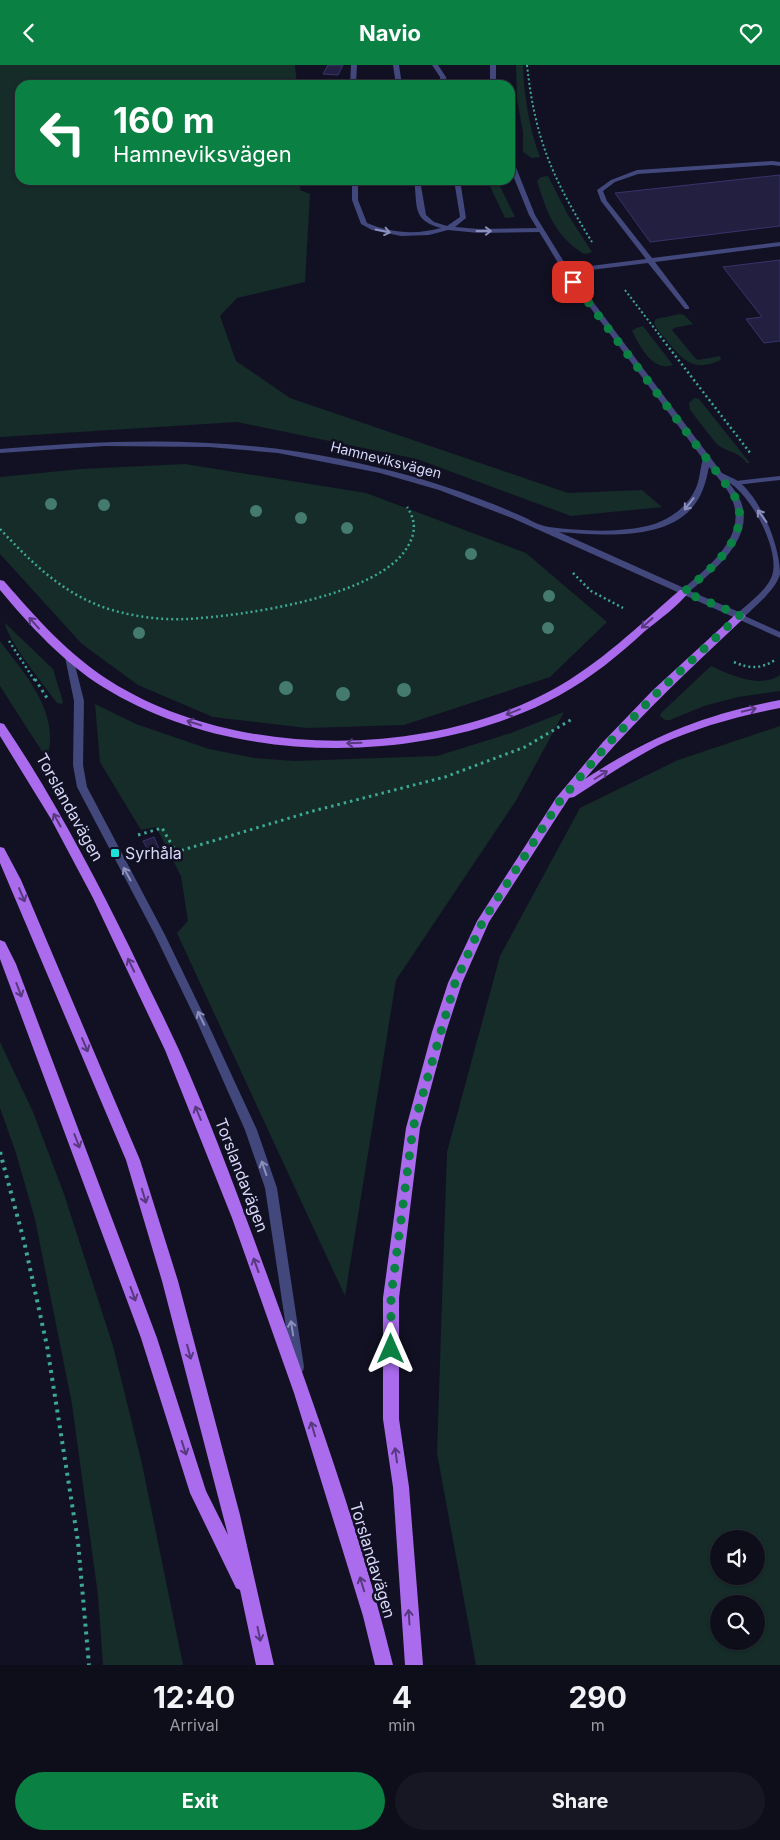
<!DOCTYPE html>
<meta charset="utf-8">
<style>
body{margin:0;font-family:Inter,sans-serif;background:#171623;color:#f1f3f6;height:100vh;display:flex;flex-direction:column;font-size:19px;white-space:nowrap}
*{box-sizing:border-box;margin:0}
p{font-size:16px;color:#9b9ca2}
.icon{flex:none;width:28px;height:28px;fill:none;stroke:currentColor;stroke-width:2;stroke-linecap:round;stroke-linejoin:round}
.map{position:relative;height:1600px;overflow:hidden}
.panel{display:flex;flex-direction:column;background:#0e0d1a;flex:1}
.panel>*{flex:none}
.top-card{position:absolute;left:15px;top:15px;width:500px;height:105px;border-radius:15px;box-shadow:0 1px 4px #0004,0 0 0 1px #2e2d39;background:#0b8043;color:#fff;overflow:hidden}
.tools{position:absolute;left:710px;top:1465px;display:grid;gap:10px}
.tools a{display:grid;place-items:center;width:55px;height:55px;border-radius:50%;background:#0e0d1a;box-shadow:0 1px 4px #0004,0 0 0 1px #2e2d39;font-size:25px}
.pin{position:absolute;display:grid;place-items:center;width:42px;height:42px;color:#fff;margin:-21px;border-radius:10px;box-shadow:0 2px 8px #0006}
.me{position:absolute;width:55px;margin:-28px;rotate:0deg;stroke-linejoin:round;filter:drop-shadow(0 0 4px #0008)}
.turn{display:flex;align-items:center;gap:18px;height:105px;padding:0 15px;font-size:22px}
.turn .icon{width:65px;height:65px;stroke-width:2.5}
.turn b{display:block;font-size:35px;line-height:42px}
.eta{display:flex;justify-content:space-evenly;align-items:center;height:85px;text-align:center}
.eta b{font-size:30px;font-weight:700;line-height:35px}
.cta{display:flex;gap:10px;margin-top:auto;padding:10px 15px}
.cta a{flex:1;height:58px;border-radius:30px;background:#0b8043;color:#fff;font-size:20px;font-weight:700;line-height:58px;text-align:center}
.cta a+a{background:#171623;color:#f1f3f6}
header{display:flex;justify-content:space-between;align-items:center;height:65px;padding:0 15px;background:#0b8043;color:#fff;font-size:22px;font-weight:700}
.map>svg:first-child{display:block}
.green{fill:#152c28;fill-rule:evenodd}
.building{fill:#221f41;stroke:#38346b}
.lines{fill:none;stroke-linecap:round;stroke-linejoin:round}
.path-far3{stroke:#3da894;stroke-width:2;stroke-dasharray:2 2.5;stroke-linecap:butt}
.path-far2{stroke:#3da894;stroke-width:2.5;stroke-dasharray:2 3;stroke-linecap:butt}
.path-far1{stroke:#3da894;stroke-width:3;stroke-dasharray:2.5 4;stroke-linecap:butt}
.path{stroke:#3da894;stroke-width:4;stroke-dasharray:3 5;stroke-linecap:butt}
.service{fill:#42477c;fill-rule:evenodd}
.minor{fill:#42477c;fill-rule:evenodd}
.primary{fill:#ab6bed;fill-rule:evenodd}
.tree{fill:#447b6e}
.oneway{stroke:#8c90bb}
.oneway2{stroke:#57397e}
.route{stroke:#0b8043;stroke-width:9;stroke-dasharray:0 16.2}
.poi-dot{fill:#1be3dc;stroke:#121123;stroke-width:2}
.labels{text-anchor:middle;stroke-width:5;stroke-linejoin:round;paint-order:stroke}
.far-street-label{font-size:14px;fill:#d7d8fa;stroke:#121123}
.street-label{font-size:16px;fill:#d7d8fa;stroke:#121123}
.poi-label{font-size:16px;fill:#d7d8fa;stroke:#121123;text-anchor:start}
</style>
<header><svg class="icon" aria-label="back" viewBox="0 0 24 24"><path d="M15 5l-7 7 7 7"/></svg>Navio<svg class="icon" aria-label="heart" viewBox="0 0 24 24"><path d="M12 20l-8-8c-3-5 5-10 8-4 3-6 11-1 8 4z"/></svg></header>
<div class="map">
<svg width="780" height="1600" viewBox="0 0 780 1600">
<rect width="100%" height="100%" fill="#121123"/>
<path class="green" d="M0,0H295L297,20H20V115H300V125L310,129L305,217L237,233L220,251L236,296L290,333L568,428L642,425L662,442L571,451L417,394L237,357L0,372Z
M516,0H523C524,31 529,63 540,92L532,93L523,87V67L517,34Z
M548,111L568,150L592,187C585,190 583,189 578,185C553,167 546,144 537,116L541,112Z
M487,115H497L515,152L505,153Z
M680,249L684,250L693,259L674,263L672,265L695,293L698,295L720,291L721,295C695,307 684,297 668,277C663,271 657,265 654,258L656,254Z
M643,261L673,300C652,307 640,281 632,266L636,263Z
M694,333L699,334L750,398H747C736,384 725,388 715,377L690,345L689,338Z
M185,399L366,428L526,488L607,557L550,612L404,660L307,663L213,652L138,620L82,579L0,489V412L81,404Z
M5,558L53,604L63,637L62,639L57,638C45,621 8,577 5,558Z
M0,576C24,608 59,646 48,689L45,691L0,621Z
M711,601C730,610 760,624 780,610V626L738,632L704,641L670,655H665L660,651L661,648Z
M95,639L136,659L209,684L254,693L294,696L437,691L511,668L564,647L517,734L396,915L345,1231L177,868L188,856L181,811L156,762L141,765L100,697Z
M780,661V1600H476L437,1388L447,1087L500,891L580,743L678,695ZM719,1474H756V1511H719ZM719,1539H756V1576H719Z
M0,977L33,1047L64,1129L113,1281L142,1399L183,1600H103L98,1530L72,1339L35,1154L16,1088L0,1043Z"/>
<path class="building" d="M328,0H343L338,10L323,9Z
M780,110V161L650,177L615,128Z
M780,195V276L764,278L746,254L762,252L723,202Z
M154,772L160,786L150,789L143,776Z"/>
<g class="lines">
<path class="path-far3" d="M527,0C535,75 553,114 592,177
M625,225L661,272"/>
<path class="path-far2" d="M660,271L751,389
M0,464C33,499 65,531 112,545C136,552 162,555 187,554C242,551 380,532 408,481C416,467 416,456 407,442
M573,508L591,526L623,543
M9,576L35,616
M734,597C749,604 761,604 775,595"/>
<path class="path-far1" d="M35,614L47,633
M138,770L162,763L176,787L313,746L445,712L525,682L574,653"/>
<path class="path" d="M0,1087L24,1176L47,1281L78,1477L89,1600"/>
<path class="service" d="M351,0H357L356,20H350Z
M393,0H399L402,20H396Z
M432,0H438L446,12L447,20H441L440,12Z
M772,96L780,97V101L772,100L638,109L615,117L603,126L607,136L652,193L780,177V181L655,197L689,242V244H685L648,198L566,208L563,206L566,204L646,194L601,136L597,125L611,115L637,105Z
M352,115H358V135L367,158C390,168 416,170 441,163C411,155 418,141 414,115H420L426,150L434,157L447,161L460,152L454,115H460L466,153L455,162L479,164L541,163L544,165L541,167L479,168L448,165L429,170L401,171L372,165L361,159L352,135Z
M780,411V415L736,420L732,418L736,416Z
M69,589L73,592L84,636L83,700L87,722L165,870L208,959L257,1065L277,1123L304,1302L303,1306L298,1308L293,1306L292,1302L265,1123L245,1065L198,959L155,870L77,722L73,700L74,636L65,592Z"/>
<path class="minor" d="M490,0H496V20H490Z
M510,93L513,95L535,150L569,205L722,408C727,411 734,413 739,417C761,434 780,481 780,509C777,523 756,541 745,551L780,567V573L512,453L439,425L380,408L278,388L209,382L105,381L0,388V384C115,374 226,371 340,394C376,402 412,410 446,422C470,430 494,439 517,449C527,453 539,461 549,462C580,466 616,468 647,461C668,456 687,443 696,423C700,414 700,403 703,394L563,206L529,150L510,103ZM709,402C717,412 729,424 733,437C746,473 707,503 684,523L559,467C599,470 662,476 691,444C702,432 706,417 709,402ZM728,417C750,429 778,481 773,507C770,523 750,537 739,547L690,526C714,505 755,473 741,437C738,429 733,423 728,417Z"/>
<path class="primary" d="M0,515L4,516C36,553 69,590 110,616C233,694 426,694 552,625C600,599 639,560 680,525H688L689,527C677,542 660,554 645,566C619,590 591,613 560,630C429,702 231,702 103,622C63,597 30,561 0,525Z
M740,548L744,549L745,551L744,553C689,605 634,656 585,714C651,671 703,650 780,635V643C739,651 698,662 659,680C630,695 602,714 574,732L569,733L489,857L462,918L446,967L420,1063L399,1233V1354L409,1422L423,1600H405L393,1422L383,1354V1233L406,1063L432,967L448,918L477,856L556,733L603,677L653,625L736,549Z
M0,658L4,659C52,730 92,806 130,883C146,917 163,950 179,985C214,1064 244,1147 274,1229C318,1350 362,1474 393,1600H375L363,1551L294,1328L232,1153L165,985L93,833L51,754L0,671Z
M0,782L4,783L21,815L140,1095L178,1216L240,1450L274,1600H256L240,1525L236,1523L190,1428L141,1273L0,894V875L5,877L16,899L157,1273L206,1426L228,1470L162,1216L126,1095L0,798Z"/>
</g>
<g class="tree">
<circle cx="51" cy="439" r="6"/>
<circle cx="104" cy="440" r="6"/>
<circle cx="256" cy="446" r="6"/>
<circle cx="301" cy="453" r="6"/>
<circle cx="347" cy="463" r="6"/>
<circle cx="471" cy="489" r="6"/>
<circle cx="549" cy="531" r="6"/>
<circle cx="548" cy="563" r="6"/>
<circle cx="139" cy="568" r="6"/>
<circle cx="286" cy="623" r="7"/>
<circle cx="404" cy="625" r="7"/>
<circle cx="343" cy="629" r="7"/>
</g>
<defs><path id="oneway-shaft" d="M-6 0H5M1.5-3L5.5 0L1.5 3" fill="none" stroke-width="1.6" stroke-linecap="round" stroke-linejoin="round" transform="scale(1.25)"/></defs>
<g class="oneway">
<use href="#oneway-shaft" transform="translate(383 166) rotate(11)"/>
<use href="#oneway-shaft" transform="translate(484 166)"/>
<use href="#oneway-shaft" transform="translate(689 439) rotate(128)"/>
<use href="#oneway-shaft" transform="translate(762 451) rotate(-127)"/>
<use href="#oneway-shaft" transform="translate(127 809) rotate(-119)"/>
<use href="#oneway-shaft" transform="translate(201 953) rotate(-116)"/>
<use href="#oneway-shaft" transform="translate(264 1103) rotate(-109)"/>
<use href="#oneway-shaft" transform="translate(292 1263) rotate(-99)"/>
</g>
<g class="oneway2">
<use href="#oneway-shaft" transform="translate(34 558) rotate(-132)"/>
<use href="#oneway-shaft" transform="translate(647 558) rotate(138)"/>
<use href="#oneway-shaft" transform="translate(749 645) rotate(-13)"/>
<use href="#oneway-shaft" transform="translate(513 647) rotate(158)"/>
<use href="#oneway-shaft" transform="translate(194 658) rotate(-163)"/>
<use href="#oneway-shaft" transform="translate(354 678) rotate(178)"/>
<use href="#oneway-shaft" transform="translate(601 710) rotate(-32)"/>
<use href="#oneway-shaft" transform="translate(57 755) rotate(-119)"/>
<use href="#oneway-shaft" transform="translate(22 830) rotate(67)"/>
<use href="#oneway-shaft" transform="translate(131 900) rotate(-116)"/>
<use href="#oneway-shaft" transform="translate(19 925) rotate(69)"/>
<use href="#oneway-shaft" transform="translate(85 980) rotate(67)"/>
<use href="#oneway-shaft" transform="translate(198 1048) rotate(-112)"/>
<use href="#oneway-shaft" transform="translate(77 1076) rotate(69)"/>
<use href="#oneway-shaft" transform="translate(144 1131) rotate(73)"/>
<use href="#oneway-shaft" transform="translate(256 1200) rotate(-110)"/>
<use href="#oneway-shaft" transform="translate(133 1229) rotate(70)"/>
<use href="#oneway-shaft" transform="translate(189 1287) rotate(75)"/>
<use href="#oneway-shaft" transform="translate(313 1364) rotate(-107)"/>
<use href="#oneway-shaft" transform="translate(184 1383) rotate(72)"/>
<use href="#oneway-shaft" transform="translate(396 1390) rotate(-98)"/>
<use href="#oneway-shaft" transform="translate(362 1519) rotate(-107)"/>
<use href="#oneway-shaft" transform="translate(409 1552) rotate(-94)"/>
<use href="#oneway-shaft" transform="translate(259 1569) rotate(78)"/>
</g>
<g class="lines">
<path class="route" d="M391,1284V1232L413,1063L455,918L483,856L560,736L607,680L657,628L740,550L684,527C708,506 748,476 738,439C735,429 725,419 719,410L573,217"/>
</g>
<rect class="poi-dot" x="110" y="783" width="10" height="10" rx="2.5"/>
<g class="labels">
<g class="far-street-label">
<text transform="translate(386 395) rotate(14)" y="5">Hamneviksvägen</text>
</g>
<g class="street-label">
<text transform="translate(70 742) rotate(61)" y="6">Torslandavägen</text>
<text transform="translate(242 1110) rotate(69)" y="6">Torslandavägen</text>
<text transform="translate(373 1495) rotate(73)" y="6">Torslandavägen</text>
</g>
<g class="poi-label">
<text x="125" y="794">Syrhåla</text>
</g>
</g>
</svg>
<div class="tools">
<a><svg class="icon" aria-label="sound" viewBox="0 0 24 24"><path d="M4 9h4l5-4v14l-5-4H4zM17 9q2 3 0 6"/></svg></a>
<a><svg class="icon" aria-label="search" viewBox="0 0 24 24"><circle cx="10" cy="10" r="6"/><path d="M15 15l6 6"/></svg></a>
</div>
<div class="pin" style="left:573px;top:217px;background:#d93025"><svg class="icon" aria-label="arrive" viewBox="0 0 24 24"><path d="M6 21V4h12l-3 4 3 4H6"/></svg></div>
<svg class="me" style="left:391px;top:1284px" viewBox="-20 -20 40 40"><path d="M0-17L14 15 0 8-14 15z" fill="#0b8043" stroke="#fff" stroke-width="4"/></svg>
<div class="top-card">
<div class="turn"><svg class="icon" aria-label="left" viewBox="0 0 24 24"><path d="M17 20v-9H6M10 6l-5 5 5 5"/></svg><div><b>160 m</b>Hamneviksvägen</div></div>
</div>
</div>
<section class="panel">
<div class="eta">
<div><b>12:40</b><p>Arrival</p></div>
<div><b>4</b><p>min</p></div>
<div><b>290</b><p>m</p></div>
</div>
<div class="cta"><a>Exit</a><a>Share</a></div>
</section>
